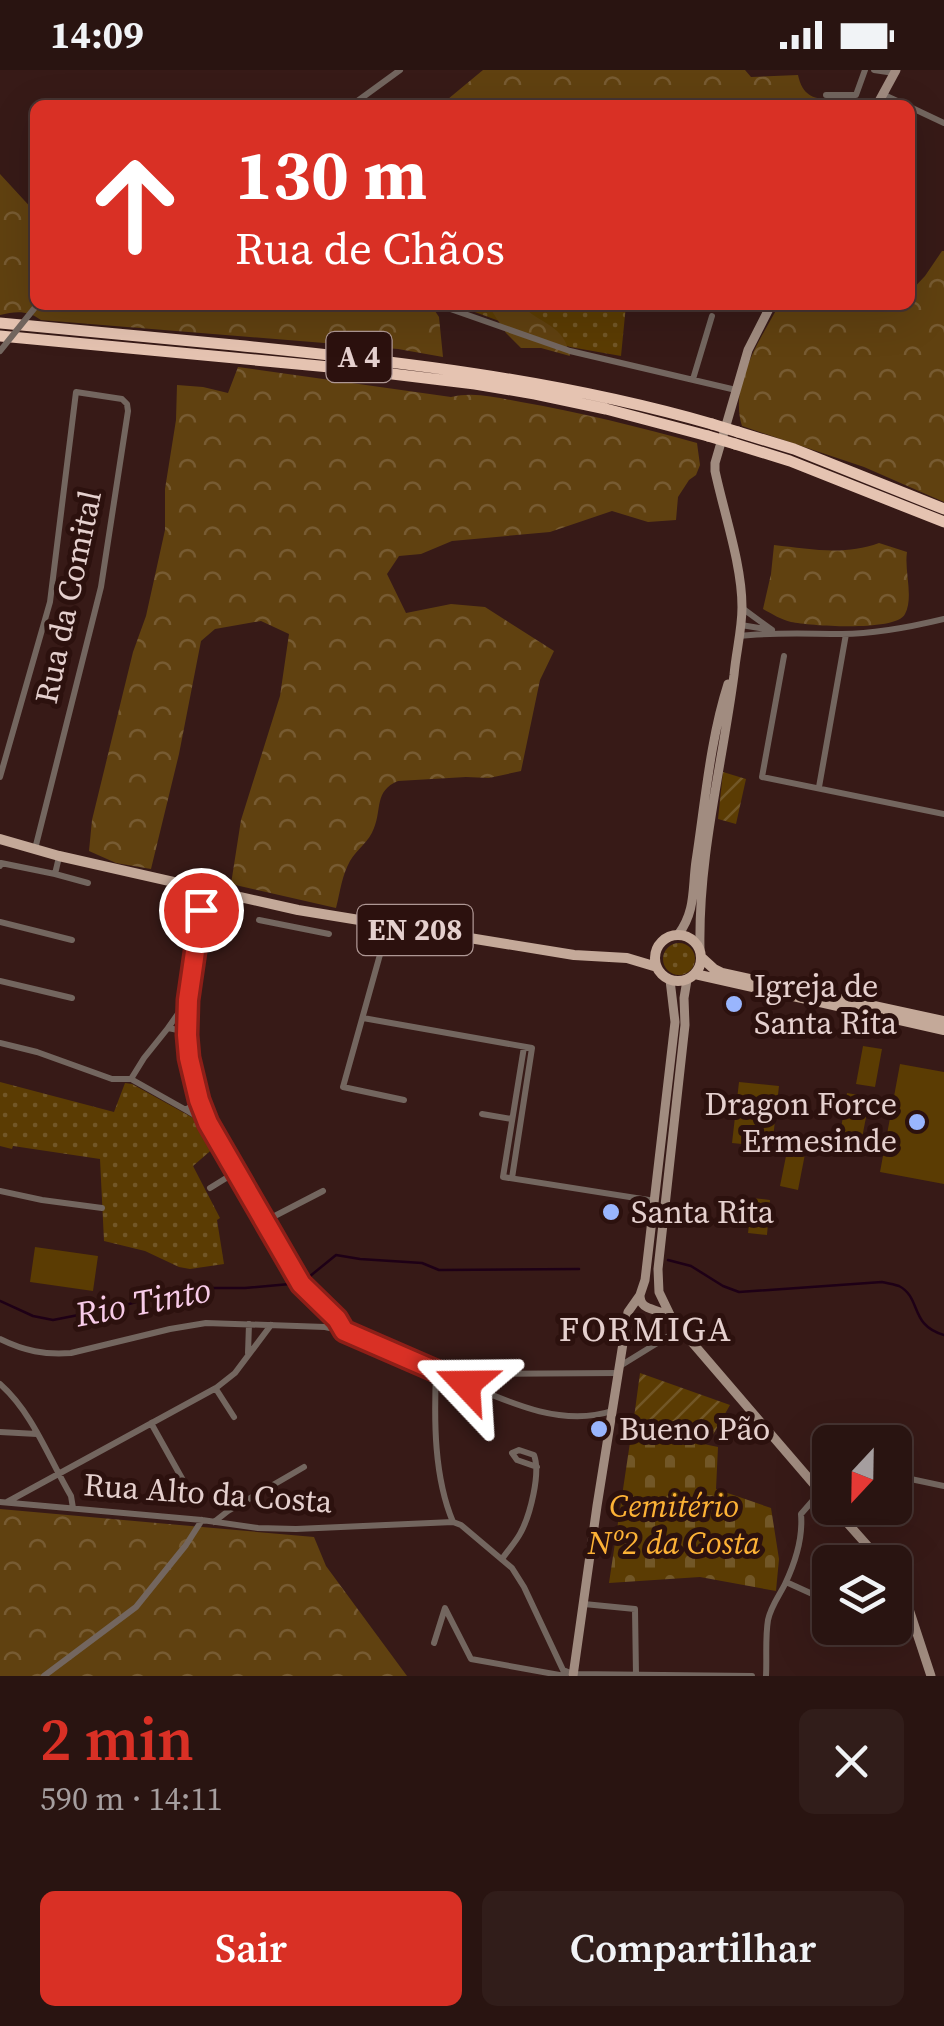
<!DOCTYPE html>
<html lang="pt">
<meta charset="utf-8">
<style>
body{margin:0;font-family:"Source Serif 4",serif;background:#311d1a;color:#f1f3f6;height:100vh;display:flex;flex-direction:column;font-size:38px;white-space:nowrap}
*{box-sizing:border-box;margin:0}
p{font-size:32px;color:#a59e9f}
.icon{flex:none;width:55px;height:55px;fill:none;stroke:currentColor;stroke-width:2;stroke-linecap:round;stroke-linejoin:round}
.map{position:relative;height:1606px;overflow:hidden}
.panel{display:flex;flex-direction:column;background:#291411;flex:1}
.panel>*{flex:none}
.top-card{position:absolute;left:30px;top:30px;width:885px;height:210px;border-radius:15px;box-shadow:0 10px 40px #0002,0 0 0 2px #453331;background:#d93025;color:#fff;overflow:hidden}
.needle{width:65px;rotate:202deg}
.controls{position:absolute;left:812px;top:1355px;display:grid;gap:20px}
.controls a{display:grid;place-items:center;width:100px;height:100px;border-radius:15px;background:#291411;box-shadow:0 10px 40px #0002,0 0 0 2px #453331;font-size:50px}
.pin{position:absolute;display:grid;place-items:center;width:85px;height:85px;color:#fff;margin:-42px;border:5px solid #fff;border-radius:50%;box-shadow:0 2px 10px #0007}
.me{position:absolute;width:110px;margin:-55px;rotate:293deg;stroke-linejoin:round;filter:drop-shadow(0 0 8px #0008)}
.turn{display:flex;align-items:center;gap:35px;height:210px;padding:0 40px;font-size:45px}
.turn .icon{width:130px;height:130px;stroke-width:2.5}
.turn b{display:block;font-size:70px;line-height:85px}
.round{display:grid;place-items:center;flex:none;width:105px;height:105px;border-radius:15px;background:#311d1a}
.headline{display:flex;align-items:center;justify-content:space-between;height:170px;padding:0 40px}
h1{font-size:60px;font-weight:600;line-height:75px;color:#d93025}
.action{display:flex;gap:20px;margin-top:auto;padding:20px 40px}
.action a{flex:1;height:115px;border-radius:15px;background:#d93025;color:#fff;font-size:40px;font-weight:600;line-height:115px;text-align:center}
.action a+a{background:#311d1a;color:#f1f3f6}
.status{display:flex;justify-content:space-between;align-items:center;height:70px;padding:0 50px;background:#291411;direction:ltr}
.status svg{height:28px;fill:currentColor}
.map>svg:first-child{display:block}
.grass{fill:url(#grass-dots)}
.forest{fill:url(#forest-crowns)}
.cemetery{fill:url(#cemetery-stones)}
.park{fill:#5b3c03}
.garden{fill:url(#garden-furrows)}
.lines{fill:none;stroke-linecap:round;stroke-linejoin:round}
.stream{stroke:#1e0016;stroke-width:2.5}
.street{stroke:#73665f;stroke-width:6}
.secondary{stroke:#a18c80;stroke-width:9}
.primary{stroke:#c4a999;stroke-width:10}
.highway{stroke:#e5c3b1;stroke-width:11}
.street-bridge{stroke:#73665f;stroke-width:6}
.highway-bridge{stroke:#e5c3b1;stroke-width:11}
.route-casing{stroke:#8d1f18;stroke-width:25}
.route{stroke:#d93025;stroke-width:18}
.poi-dot{fill:#99b5fd;stroke:#2c110e;stroke-width:4}
.labels{text-anchor:middle;stroke-width:10;stroke-linejoin:round;paint-order:stroke}
.shield{fill:#2c110e;stroke:#ae9794;stroke-width:2.5}
.shield-label{font-size:30px;font-weight:bold;fill:#e5d0ce}
.street-label{font-size:32px;fill:#e5d0ce;stroke:#2c110e}
.poi-label{font-size:32px;fill:#e5d0ce;stroke:#2c110e;text-anchor:start}
.park-label{font-size:32px;font-style:italic;fill:#fdb236;stroke:#2c110e}
.water-label{font-size:35px;font-style:italic;fill:#f8cbe8;stroke:#2c110e}
.neighbourhood-label{font-size:35px;letter-spacing:2.5px;fill:#e5d0ce;stroke:#2c110e}
</style>
<div class="status"><b>14:09</b><svg viewBox="0 0 49 12"><path d="M0 12V9h3v3zM5 12V6h3v6zM10 12V3h3v9zM15 12V0h3v12zM26 1h20v11H26zM47 4h2v5h-2z"/></svg></div>
<div class="map">
<svg width="944" height="1606" viewBox="0 0 944 1606">
<defs>
<pattern id="grass-dots" width="8" height="8" patternUnits="userSpaceOnUse" patternTransform="scale(2.5)"><rect width="8" height="8" fill="#5b3c03"/><path d="M2 2h.1M6 6h.1" fill="none" stroke="#725727" stroke-width="1.8" stroke-linecap="round"/></pattern>
<pattern id="forest-crowns" width="20" height="18" patternUnits="userSpaceOnUse" patternTransform="scale(2.5)"><rect width="20" height="18" fill="#604110"/><path d="M2 6a3 3 0 1 1 6 0M12 15a3 3 0 1 1 6 0" fill="none" stroke="#775b32"/></pattern>
<pattern id="cemetery-stones" width="16" height="16" patternUnits="userSpaceOnUse" patternTransform="scale(2.5)"><rect width="16" height="16" fill="#5b3c03"/><path d="M2 7V4a2 2 0 0 1 4 0v3zM10 15v-3a2 2 0 0 1 4 0v3z" fill="#725727"/></pattern>
<pattern id="garden-furrows" width="10" height="10" patternUnits="userSpaceOnUse" patternTransform="scale(2.5)"><rect width="10" height="10" fill="#5b3c03"/><path d="M-1 1l2-2M0 10L10 0M9 11l2-2" fill="none" stroke="#725727"/></pattern>
</defs>
<rect width="100%" height="100%" fill="#371a17"/>
<path class="grass" d="M473,235H626L621,286L570,277L472,241Z
M663 889a16 16 0 1 1 32 0a16 16 0 1 1-32 0Z
M0,1012L114,1042L125,1013L132,1014L204,1054L216,1076L193,1096L220,1148L217,1150L224,1194L190,1199L179,1197L145,1181L104,1171L100,1089L13,1076L12,1079L0,1076Z"/>
<path class="forest" d="M483,0H745L751,7L798,5C805,39 832,26 858,28C866,29 874,33 882,35L442,34Z
M0,104L35,142V235H431L439,247L443,287L398,279L41,250C28,240 15,241 0,245Z
M942,181H944V432L864,397L742,356C729,315 760,270 779,235H910V222L925,206Z
M488,235H521C541,255 564,254 570,286L541,278H521L506,263Z
M238,297L451,327C474,321 498,328 521,332C580,342 639,357 697,373L700,395L696,405L689,410L678,427L676,450L648,452L612,441L550,462L452,471L421,484L399,486L387,504L406,543L451,534L485,537L554,581L540,610L521,701L489,708L466,707L398,711C374,721 382,739 374,758C369,772 357,779 350,791C342,805 340,822 336,838L231,814L241,750L280,626L289,564L261,551L215,559L201,571L179,684L151,799L116,793L89,781L92,750L133,582L146,546L165,460V419L176,350L177,315L203,317L228,323Z
M879,473L907,482C904,501 914,527 905,544C896,562 811,556 791,552C782,550 772,544 763,539L771,504L774,475C810,479 844,486 879,473Z
M0,1439L314,1467L326,1496L407,1606H0Z"/>
<path class="cemetery" d="M632,1359L718,1377L716,1419L771,1438L779,1489L776,1521L700,1507L609,1513Z"/>
<path class="park" d="M863,976L882,979L875,1017L856,1014Z
M900,994L944,1002V1114L880,1102Z
M739,1012L779,1016L772,1077L732,1073Z
M847,1023L870,1027L862,1068L840,1064Z
M787,1081L805,1084L798,1120L780,1116Z
M752,1128L770,1130L767,1165L748,1163Z
M35,1177L98,1186L93,1221L30,1212Z"/>
<path class="garden" d="M723,702L746,709L736,754L718,749Z
M640,1303L730,1335L710,1370L633,1355Z"/>
<g class="lines">
<path class="stream" d="M668,1190L691,1196L723,1216L739,1222L882,1212C887,1213 893,1214 899,1216C922,1228 909,1255 944,1265
M304,1211L336,1185L360,1189L422,1193L439,1200L579,1199
M0,1231L33,1246L53,1250L119,1237L183,1218H245L290,1214"/>
<path class="street" d="M874,0L894,3
M882,24L906,35
M826,25H856L865,0
M352,35L400,0
M910,37L944,53
M439,235L570,281L736,320
M693,309L712,246
M742,538L772,560
M741,555L772,560
M739,566C774,562 808,564 842,564C877,564 911,557 944,549
M784,586L762,707L944,744
M0,707L50,532L76,322L122,329L127,334L128,341L101,517L35,779
M819,717L846,564
M0,796L1,793L55,804L59,787
M55,804L88,813
M205,819L188,930L187,969L194,1013L208,1053L301,1214L337,1249L343,1260
M259,850L329,864
M0,852L72,870
M388,856L343,1017L404,1030
M0,911L72,928
M363,948L532,978L512,1108
M187,965L178,960L168,958L187,931
M0,973L37,982L112,1009H131
M524,977L503,1107L655,1131
M131,1009L144,988L168,958
M131,1009L186,1040
M199,1030L186,1040L208,1053
M482,1044L512,1049
M210,1118L236,1102
M0,1121L42,1130L102,1138
M265,1151L323,1121
M0,1269C24,1281 45,1285 71,1283L170,1259L206,1253L325,1257L344,1261C381,1278 419,1295 457,1310C504,1330 559,1358 612,1341
M248,1283L249,1254
M620,1296L680,1259
M436,1302C434,1351 434,1407 453,1452
M453,1309L461,1304L619,1303
M0,1314C33,1343 49,1389 71,1426L73,1438
M216,1319L234,1347
M151,1353L184,1412
M0,1362L37,1364
M895,1408H906L944,1416
M0,1432L202,1450L258,1458L296,1459L453,1452L461,1455L512,1498L524,1517L563,1600L573,1604L752,1606
M7,1432L216,1318L235,1303L271,1255
M214,1452L228,1441L304,1397
M502,1489C508,1480 516,1472 521,1462C530,1445 541,1403 534,1385L519,1380L512,1383L517,1390L537,1397
M786,1512L830,1532
M584,1534L635,1539L636,1605
M895,1552L912,1547
M434,1573L445,1538L471,1589L565,1606
M44,1606L136,1537L186,1475L202,1450
M766,1606C767,1588 765,1568 768,1550C771,1536 779,1526 785,1514C795,1493 803,1467 801,1444L815,1428L823,1427"/>
<path class="secondary" d="M877,35L896,0
M678,865C696,841 692,819 696,791C705,733 710,670 728,614
M700,879C698,787 722,696 734,605C736,582 742,560 742,537C742,495 724,443 715,401V393L748,280L771,235
M640,1225C640,1243 658,1236 672,1249L830,1433
M672,1249L659,1222L658,1199L685,955L684,928L687,910
M834,1438L882,1492
M895,1508L905,1527L931,1606
M573,1606L597,1436L628,1242L640,1225L645,1210L675,952L670,910"/>
<path class="primary" d="M0,769L59,786L298,840L574,885L627,888L657,897
M655 888a23 23 0 1 1 46 0a23 23 0 1 1-46 0Z
M702,888L714,899L722,903L944,951
M695,904L944,960"/>
<path class="highway" d="M0,253C78,260 156,268 234,275C395,291 556,309 712,354
M0,266L351,299L475,314L535,324L606,339L708,366
M738,362L794,379L944,439
M735,374L790,391L944,452"/>
<path class="street-bridge" d="M0,281L37,235"/>
<path class="highway-bridge" d="M712,354L738,362
M708,366L735,374"/>
</g>
<g class="lines">
<defs>
<path id="route" d="M201,840L188,930L187,965L189,988L199,1030L208,1053L301,1214L337,1249L344,1261L466,1314"/>
</defs>
<use href="#route" class="route-casing"/>
<use href="#route" class="route"/>
</g>
<g class="poi-dot">
<circle cx="734" cy="934" r="10"/>
<circle cx="917" cy="1052" r="10"/>
<circle cx="611" cy="1142" r="10"/>
<circle cx="599" cy="1359" r="10"/>
</g>
<g class="labels">
<g class="shield">
<rect x="326.5" y="262" width="65" height="50" rx="8"/>
<rect x="357.5" y="835" width="115" height="50" rx="8"/>
</g>
<g class="shield-label">
<text x="359" y="297">A 4</text>
<text x="415" y="870">EN 208</text>
</g>
<g class="street-label">
<text transform="translate(68 527) rotate(-78)" y="11">Rua da Comital</text>
<text transform="translate(208 1423) rotate(4)" y="11">Rua Alto da Costa</text>
</g>
<g class="poi-label">
<text x="754" y="927">Igreja de<tspan x="754" dy="37">Santa Rita</tspan></text>
<text x="897" y="1045" text-anchor="end">Dragon Force<tspan x="897" dy="37">Ermesinde</tspan></text>
<text x="631" y="1153">Santa Rita</text>
<text x="619" y="1370">Bueno Pão</text>
</g>
<g class="park-label">
<text x="674" y="1447">Cemitério<tspan x="674" dy="37">Nº2 da Costa</tspan></text>
</g>
<g class="water-label">
<text transform="translate(143 1232) rotate(-11)" y="12">Rio Tinto</text>
</g>
<g class="neighbourhood-label">
<text x="646" y="1271">FORMIGA</text>
</g>
</g>
</svg>
<div class="controls">
<a><svg class="needle" viewBox="-14 -14 28 28"><path d="M0-13l5 13h-10z" fill="#e53935"/><path d="M0 13l5-13h-10z" fill="#a59e9f"/></svg></a>
<a><svg class="icon" aria-label="layers" viewBox="0 0 24 24"><path d="M12 4l9 5-9 5-9-5zM3 14l9 5 9-5"/></svg></a>
</div>
<div class="pin" style="left:201px;top:840px;background:#d93025"><svg class="icon" aria-label="arrive" viewBox="0 0 24 24"><path d="M6 21V4h12l-3 4 3 4H6"/></svg></div>
<svg class="me" style="left:466px;top:1314px" viewBox="-20 -20 40 40"><path d="M0-17L14 15 0 8-14 15z" fill="#d93025" stroke="#fff" stroke-width="4"/></svg>
<div class="top-card">
<div class="turn"><svg class="icon" aria-label="ahead" viewBox="0 0 24 24"><path d="M12 20V5M6 11l6-6 6 6"/></svg><div><b>130 m</b>Rua de Chãos</div></div>
</div>
</div>
<section class="panel">
<div class="headline"><div><h1>2 min</h1><p>590 m · 14:11</p></div><a class="round"><svg class="icon" aria-label="close" viewBox="0 0 24 24"><path d="M6 6l12 12M18 6L6 18"/></svg></a></div>
<div class="action"><a>Sair</a><a>Compartilhar</a></div>
</section>
